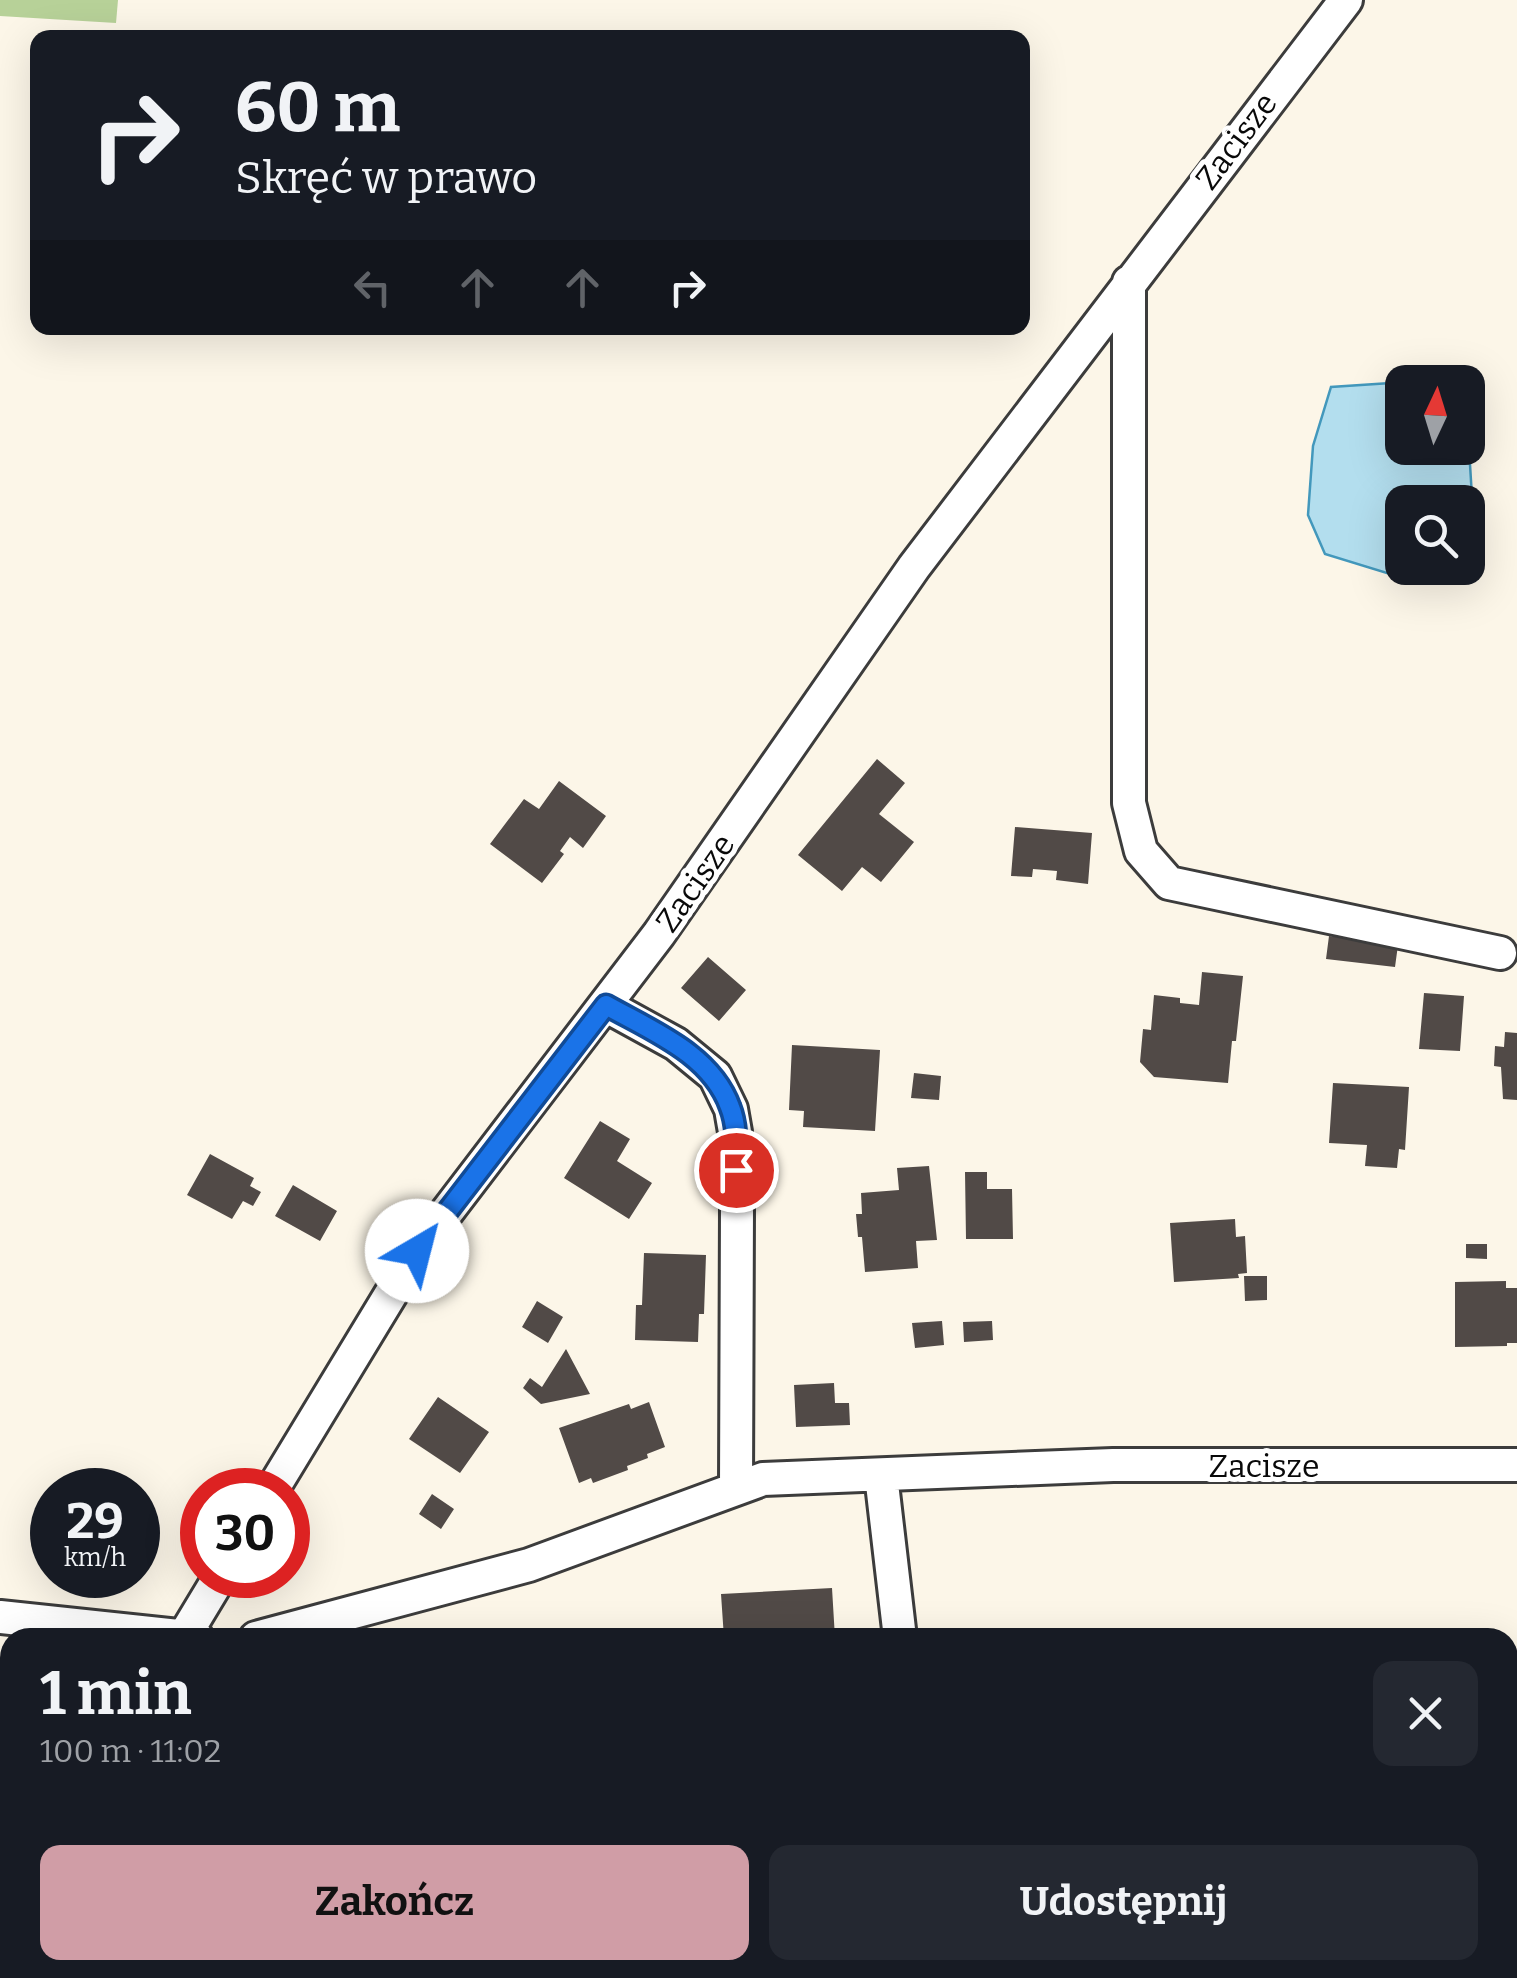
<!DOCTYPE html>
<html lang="pl">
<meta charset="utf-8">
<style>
body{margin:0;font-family:Bitter,serif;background:#242831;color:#f1f3f6;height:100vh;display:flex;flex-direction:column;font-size:38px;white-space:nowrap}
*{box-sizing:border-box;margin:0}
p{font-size:32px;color:#9ea1a6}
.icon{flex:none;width:55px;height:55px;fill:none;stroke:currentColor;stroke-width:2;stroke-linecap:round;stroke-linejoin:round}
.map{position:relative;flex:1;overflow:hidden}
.side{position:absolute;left:0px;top:1628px;width:1518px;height:352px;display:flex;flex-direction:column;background:#171b24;border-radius:30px 30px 0 0;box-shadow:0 10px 40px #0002}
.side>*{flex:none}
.banner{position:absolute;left:30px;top:30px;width:1000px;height:305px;border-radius:20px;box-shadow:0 10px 40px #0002;background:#171b24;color:#f1f3f6;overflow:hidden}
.needle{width:65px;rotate:4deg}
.fabs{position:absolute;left:1385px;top:365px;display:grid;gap:20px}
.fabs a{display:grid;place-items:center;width:100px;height:100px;border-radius:20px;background:#171b24;box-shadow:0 10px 40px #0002;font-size:50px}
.speed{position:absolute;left:30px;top:1468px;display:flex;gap:20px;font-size:50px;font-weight:700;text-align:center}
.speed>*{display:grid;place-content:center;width:130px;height:130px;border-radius:50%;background:#171b24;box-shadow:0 10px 40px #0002;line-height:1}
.speed small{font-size:25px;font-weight:400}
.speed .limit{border:15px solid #d22;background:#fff;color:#111}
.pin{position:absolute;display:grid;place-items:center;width:85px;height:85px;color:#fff;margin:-42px;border:5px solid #fff;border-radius:50%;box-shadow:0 2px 10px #0007}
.me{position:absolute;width:110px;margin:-55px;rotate:37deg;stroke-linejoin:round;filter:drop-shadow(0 0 8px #0008)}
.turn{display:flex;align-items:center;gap:35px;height:210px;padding:0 40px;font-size:45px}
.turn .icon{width:130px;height:130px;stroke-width:2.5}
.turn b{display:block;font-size:70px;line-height:85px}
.lanes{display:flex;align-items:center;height:95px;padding:0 40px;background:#0003;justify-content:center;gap:50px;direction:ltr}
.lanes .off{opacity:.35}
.round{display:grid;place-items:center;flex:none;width:105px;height:105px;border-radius:20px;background:#242831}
.headline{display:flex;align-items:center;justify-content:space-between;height:170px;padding:0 40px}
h1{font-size:60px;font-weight:700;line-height:75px}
.primary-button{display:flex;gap:20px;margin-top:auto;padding:20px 40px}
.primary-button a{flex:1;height:115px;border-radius:20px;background:#d09da6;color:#111;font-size:40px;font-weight:700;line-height:115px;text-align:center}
.primary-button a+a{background:#242831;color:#f1f3f6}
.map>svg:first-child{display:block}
.forest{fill:#b7d198}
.water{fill:#b3deee;stroke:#4398bc;stroke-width:2.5}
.building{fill:#514a47}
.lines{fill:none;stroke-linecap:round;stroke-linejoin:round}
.minor-casing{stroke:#3c3c3c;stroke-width:38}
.minor{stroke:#fff;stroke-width:32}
.route-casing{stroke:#114b97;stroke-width:25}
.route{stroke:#1a73e8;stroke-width:18}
.labels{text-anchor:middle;stroke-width:10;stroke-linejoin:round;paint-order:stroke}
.street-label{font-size:32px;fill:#090909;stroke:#fff}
</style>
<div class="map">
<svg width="1517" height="1978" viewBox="0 0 1517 1978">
<rect width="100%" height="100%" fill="#fcf6e8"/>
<path class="forest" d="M0,0H118L116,23L0,16Z"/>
<path class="water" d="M1402,382V448H1468V432L1472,497L1468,504L1402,502V568H1407L1390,574L1325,554L1308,515L1313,446L1331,387L1406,382H1407Z"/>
<path class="building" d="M877,759L905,783L879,814L914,842L881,882L862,867L842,891L798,855Z
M559,781L606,816L583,848L570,837L560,851L564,854L542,883L490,844L524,799L539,809Z
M1015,827L1092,833L1088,884L1056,880L1057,871L1033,869L1032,877L1011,876Z
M1329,936L1398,945L1395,967L1326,959Z
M708,957L746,990L719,1021L681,988Z
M1202,972L1243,976L1236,1041H1232L1228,1083L1154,1077L1140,1062L1143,1029L1151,1030L1154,995L1180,998V1003L1199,1005Z
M1424,993L1464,996L1460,1051L1419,1049Z
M1505,1032L1517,1033V1100L1503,1099L1501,1067L1494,1066L1495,1046L1504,1047Z
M792,1045L880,1050L875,1131L803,1127L804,1111L789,1110Z
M914,1073L941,1076L939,1100L911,1098Z
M1333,1083L1409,1087L1405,1150L1399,1149L1397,1168L1365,1166L1367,1145L1329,1143Z
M600,1121L630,1139L617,1161L652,1183L629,1219L564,1178Z
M210,1154L254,1178L250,1186L261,1192L253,1206L243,1201L232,1219L187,1195Z
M929,1166L937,1240L916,1241L918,1268L865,1272L862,1237H858L856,1214H862L861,1193L899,1190L897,1168Z
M965,1172H987V1189H1012L1013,1239H966Z
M293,1185L337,1211L320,1241L275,1216Z
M1235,1219L1236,1237L1245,1236L1247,1273L1238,1274L1239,1278L1174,1282L1170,1223Z
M1466,1244H1487V1259L1466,1258Z
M644,1253L706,1255L704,1314H699L698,1342L635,1340L636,1305H642Z
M1244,1276H1267V1300L1245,1301Z
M1506,1281V1288H1517V1343H1507V1346L1455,1347V1282Z
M537,1301L563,1317L548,1343L522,1327Z
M942,1321L944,1345L915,1348L912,1323Z
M992,1321L993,1340L964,1342L963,1322Z
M566,1349L590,1394L541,1404L523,1388L530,1378L542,1387Z
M834,1383L835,1403H849L850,1425L796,1427L794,1385Z
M438,1397L489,1432L460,1473L409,1439Z
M649,1402L665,1447L647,1454L648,1458L627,1466L628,1470L593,1483L591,1478L579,1483L559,1428L629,1404L631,1409Z
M432,1494L454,1509L441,1529L419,1514Z
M832,1588L835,1638H724L721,1594Z
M80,1970H180L183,1975L178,1978H76L73,1975Z"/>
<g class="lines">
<defs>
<path id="minor" d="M1129,282V803L1141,851L1169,883L1500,953
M605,1005L676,1044L715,1076L731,1109L735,1132L737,1207L736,1488
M881,1475L900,1638
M272,1490L417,1251L659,934L914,567L1346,0
M0,1617L197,1638
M183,1638L221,1575
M256,1638L529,1565L763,1479L1113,1465H1517
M0,1908L10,1893"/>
</defs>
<use href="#minor" class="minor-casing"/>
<use href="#minor" class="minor"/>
</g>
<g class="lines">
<defs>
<path id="route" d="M417,1251L606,1005C652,1031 711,1054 730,1107C738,1127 736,1149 736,1170"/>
</defs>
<use href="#route" class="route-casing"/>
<use href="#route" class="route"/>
</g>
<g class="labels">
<g class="street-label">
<text transform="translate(1236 141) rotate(-53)" y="11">Zacisze</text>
<text transform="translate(695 883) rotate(-55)" y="11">Zacisze</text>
<text x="1264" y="1477">Zacisze</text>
</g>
</g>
</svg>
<div class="fabs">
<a><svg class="needle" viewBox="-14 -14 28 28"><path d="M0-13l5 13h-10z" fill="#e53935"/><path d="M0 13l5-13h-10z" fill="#9ea1a6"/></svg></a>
<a><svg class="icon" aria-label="search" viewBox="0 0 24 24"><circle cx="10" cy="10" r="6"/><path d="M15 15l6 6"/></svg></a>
</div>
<div class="speed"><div>29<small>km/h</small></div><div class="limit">30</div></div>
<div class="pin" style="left:736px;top:1170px;background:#d93025"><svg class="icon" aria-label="arrive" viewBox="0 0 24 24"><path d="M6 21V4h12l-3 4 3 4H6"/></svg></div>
<svg class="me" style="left:417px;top:1251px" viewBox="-20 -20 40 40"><circle r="19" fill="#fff"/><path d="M0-13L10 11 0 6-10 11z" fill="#1a73e8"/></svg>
<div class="banner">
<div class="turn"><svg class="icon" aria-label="right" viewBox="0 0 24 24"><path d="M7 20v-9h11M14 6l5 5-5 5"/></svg><div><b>60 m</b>Skręć w prawo</div></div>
<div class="lanes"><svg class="icon off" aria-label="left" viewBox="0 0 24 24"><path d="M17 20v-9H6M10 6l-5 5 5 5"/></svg><svg class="icon off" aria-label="ahead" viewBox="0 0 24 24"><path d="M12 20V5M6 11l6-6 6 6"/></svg><svg class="icon off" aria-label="ahead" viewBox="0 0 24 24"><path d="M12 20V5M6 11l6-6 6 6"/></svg><svg class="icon" aria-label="right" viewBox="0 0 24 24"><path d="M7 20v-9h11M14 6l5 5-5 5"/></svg></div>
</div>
<section class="side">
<div class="headline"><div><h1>1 min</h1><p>100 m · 11:02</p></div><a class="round"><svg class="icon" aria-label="close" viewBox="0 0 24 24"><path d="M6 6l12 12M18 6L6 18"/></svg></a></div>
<div class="primary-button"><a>Zakończ</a><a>Udostępnij</a></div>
</section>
</div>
